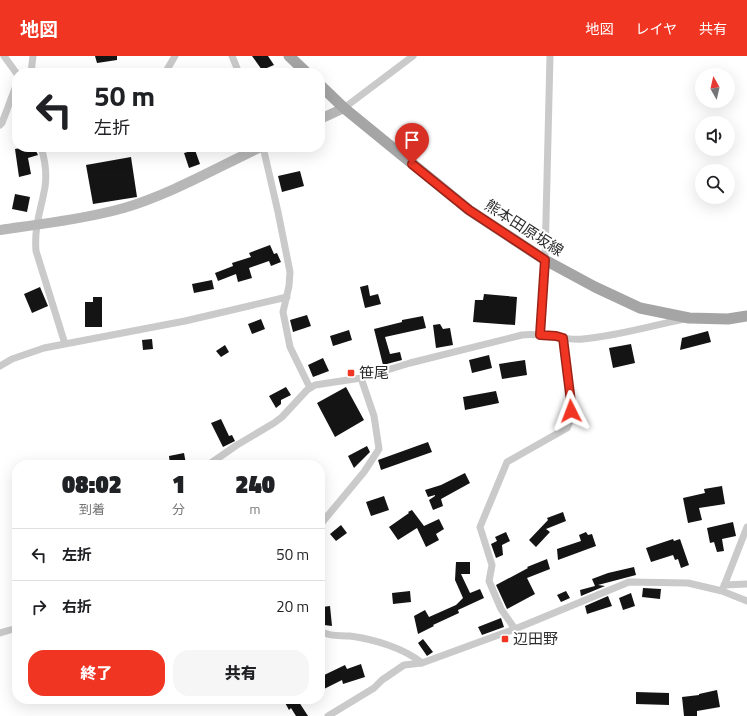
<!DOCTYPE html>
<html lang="ja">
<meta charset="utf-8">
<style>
body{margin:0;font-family:"Titillium Web","Noto Sans JP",sans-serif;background:#f6f6f6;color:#202124;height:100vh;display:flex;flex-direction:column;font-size:15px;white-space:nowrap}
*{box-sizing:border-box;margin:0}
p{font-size:13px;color:#757577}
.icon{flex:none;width:22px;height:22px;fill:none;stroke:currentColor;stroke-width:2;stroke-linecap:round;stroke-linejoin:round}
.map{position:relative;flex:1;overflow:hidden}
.side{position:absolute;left:12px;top:404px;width:313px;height:244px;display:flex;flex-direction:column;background:#fff;border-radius:16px;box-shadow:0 4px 16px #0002}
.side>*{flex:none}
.hud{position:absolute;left:12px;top:12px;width:313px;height:84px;border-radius:16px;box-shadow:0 4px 16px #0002;background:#fff;color:#202124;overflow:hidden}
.needle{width:26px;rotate:352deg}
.tools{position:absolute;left:695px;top:12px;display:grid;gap:8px}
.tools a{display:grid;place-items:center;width:40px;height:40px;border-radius:50%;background:#fff;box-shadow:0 4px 16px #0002;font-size:20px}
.pin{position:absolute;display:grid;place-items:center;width:34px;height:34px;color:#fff;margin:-41px -17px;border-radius:50% 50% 50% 0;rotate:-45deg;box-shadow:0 0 4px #0007}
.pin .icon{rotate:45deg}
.me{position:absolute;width:44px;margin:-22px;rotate:357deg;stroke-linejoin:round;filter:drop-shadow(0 0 3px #0008)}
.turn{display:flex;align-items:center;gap:14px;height:84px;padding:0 16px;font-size:18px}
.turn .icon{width:52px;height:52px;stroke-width:2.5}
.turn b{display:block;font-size:28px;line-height:34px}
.eta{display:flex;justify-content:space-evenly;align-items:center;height:68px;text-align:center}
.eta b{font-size:24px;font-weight:800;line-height:28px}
.primary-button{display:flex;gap:8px;margin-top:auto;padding:8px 16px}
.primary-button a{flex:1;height:46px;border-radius:16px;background:#f03523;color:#fff;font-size:16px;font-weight:800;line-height:46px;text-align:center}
.primary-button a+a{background:#f6f6f6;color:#202124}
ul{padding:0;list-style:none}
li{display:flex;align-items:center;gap:12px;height:52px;padding:0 16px;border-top:1px solid #e0e0e0}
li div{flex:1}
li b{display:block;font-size:15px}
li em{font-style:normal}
header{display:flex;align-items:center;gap:24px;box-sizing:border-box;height:56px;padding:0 20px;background:#f03523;color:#fff}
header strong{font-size:19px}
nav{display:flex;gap:22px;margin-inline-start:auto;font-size:14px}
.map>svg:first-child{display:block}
.building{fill:#141414}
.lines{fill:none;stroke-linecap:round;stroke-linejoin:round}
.street{stroke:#cacaca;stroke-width:7}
.secondary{stroke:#b7b7b7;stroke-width:10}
.primary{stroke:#a5a5a5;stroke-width:11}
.route-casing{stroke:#9c2217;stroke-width:10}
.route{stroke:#f03523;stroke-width:7}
.poi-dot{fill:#f03523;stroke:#fff;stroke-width:1.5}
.labels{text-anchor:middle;stroke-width:4;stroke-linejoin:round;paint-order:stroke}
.street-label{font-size:15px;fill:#2d2d2d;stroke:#fff}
.poi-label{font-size:15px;fill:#2d2d2d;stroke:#fff;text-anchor:start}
</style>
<header>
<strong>地図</strong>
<nav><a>地図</a><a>レイヤ</a><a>共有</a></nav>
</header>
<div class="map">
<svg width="747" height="660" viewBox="0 0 747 660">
<rect width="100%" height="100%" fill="#fff"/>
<path class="building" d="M95,0H117V4L97,7Z
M252,0H268L274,9L262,14Z
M26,91H34L38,99L28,102L31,118L19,121L15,93Z
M195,94L200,108L189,112L184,97Z
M131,101L137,141L93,148L86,109Z
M300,115L304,130L282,136L278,120Z
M15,138L30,141L27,156L12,153Z
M270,189L274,198L277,197L281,206L271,210L269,205L249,212L252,222L238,226L236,218L218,225L215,217L233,210L232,207L251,201L249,197Z
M212,224L214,233L194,237L192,228Z
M368,229L370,240L378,238L381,248L365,252L360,231Z
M40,231L48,250L32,257L24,238Z
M484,238L517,241L515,269L473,266L475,244H483Z
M93,241H102V271H85V246H93Z
M307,259L311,270L293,276L290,264Z
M423,260L426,272L385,281L390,298L400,296L402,304L383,309L374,273L402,266V264Z
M261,263L265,273L252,278L248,268Z
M440,268L443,273L450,272L453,289L436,292L433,269Z
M349,274L352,284L333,290L330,280Z
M708,275L711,286L680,294L682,282Z
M152,283L153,293L143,294L142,284Z
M631,288L635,307L613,312L609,292Z
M225,289L229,296L221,301L216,295Z
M489,299L492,312L472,317L469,304Z
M323,302L329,315L313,321L308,309Z
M525,304L527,319L502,323L499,308Z
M286,331L291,339L281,344V348L276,352L269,340Z
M346,331L364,364L335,381L317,347Z
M496,335L499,347L465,354L463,341Z
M221,363L229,380L232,379L235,385L223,391L211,367Z
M428,386L432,396L381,414L378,404Z
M367,390L370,396L354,412L348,400Z
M184,397L186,408L170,409L169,400Z
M465,417L470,427L441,443L443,450L433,454L429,444L435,440V439L428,441L425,434L441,429Z
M722,430L725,448L699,452L702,464L688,467L683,442L705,437L704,433Z
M384,440L389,454L371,460L366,446Z
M412,454L424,470L439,463L444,473L436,478L439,484L426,491L417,472L398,484L389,471L409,457L408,456Z
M563,456L566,465L546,473L550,476L536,491L529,484L548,464L547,462Z
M733,466L736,480L722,483L724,495L717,496L714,486L710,487L707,472Z
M341,469L347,477L336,485L330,478Z
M506,476L510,485L502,489L503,499L496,502L491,488L497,485L495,481Z
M586,476L588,479L592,478L596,490L558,504L557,493L581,485L579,479Z
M673,483L674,485L680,483L689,509L681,512L678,503L675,504L673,499L651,506L646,492Z
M547,503L550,513L527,522L535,538L507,553L496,529L528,512L527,511Z
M456,506H470V518H461L470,537L480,533L484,542L458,554L459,557L433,569L434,570L418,578L414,560L425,554L429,561L456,549L463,542L455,524Z
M634,511L636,519L598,529L605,530L581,540L580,534L595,530L592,523L608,517Z
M643,532L661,533L660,543L642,541Z
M410,535L411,546L393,548L392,537Z
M566,535L570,542L561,546L557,539Z
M631,537L635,550L623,554L619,542Z
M608,540L612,550L587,558L585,550Z
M330,550L332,570L324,569L322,551Z
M501,562L504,571L482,579L478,571Z
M423,583L433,596L427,600L418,587Z
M361,608L365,621L343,628L342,624L322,634L320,631V621L345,609L347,613Z
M717,634L720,651L697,655V660H684L682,641L699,639V638Z
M636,636L669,637V649L636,648Z
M283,643H297L308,660H296L291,652L289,654Z"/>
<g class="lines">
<path class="street" d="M4,0L17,18
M232,0L239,17
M31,17L33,0
M165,17L175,0
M344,52L413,0
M0,69L2,67L17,27
M41,91C45,104 47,118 45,131C41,154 34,170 36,195L65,288
M263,91L278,156L290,216L289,230L283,256L290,291L310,332
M540,279L545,204L550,0
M0,310L12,303L44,292L185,265L287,241
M208,409L237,389L274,367L282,361L307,334L315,329L361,322L410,307L522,279C543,276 562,285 583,283C617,280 651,270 684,263
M320,469L364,416L379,393L374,360L361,322
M724,529L747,528
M722,535L747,471
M515,573L501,553L489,525L492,509L480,471L507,406L567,372L571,363V346L563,282
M320,575C331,581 338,579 350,580C373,583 404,592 422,607
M0,577L17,572
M328,660L374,632L382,624L404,609L422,607L515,573L629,526L688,527L722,535L747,545"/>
<path class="secondary" d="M320,63L344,52
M0,174C41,168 84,163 124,152C171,138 216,112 261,91"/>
<path class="primary" d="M289,0L307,17
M320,29L344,52L469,154L545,204L595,231L640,252L689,262L728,263L747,260"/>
</g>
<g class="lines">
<defs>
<path id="route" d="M412,108L469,154L545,204L540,279L556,280L563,282L571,346V355"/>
</defs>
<use href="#route" class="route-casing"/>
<use href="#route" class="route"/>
</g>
<g class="poi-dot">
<rect x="347" y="313" width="8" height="8" rx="2"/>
<rect x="501" y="579" width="8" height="8" rx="2"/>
</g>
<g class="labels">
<g class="street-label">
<text transform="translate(524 172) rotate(33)" y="5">熊本田原坂線</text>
</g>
<g class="poi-label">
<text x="359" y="322">笹尾</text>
<text x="513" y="588">辺田野</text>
</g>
</g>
</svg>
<div class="tools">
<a><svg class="needle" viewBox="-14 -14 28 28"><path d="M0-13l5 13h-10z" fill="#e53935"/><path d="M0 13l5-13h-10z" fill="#757577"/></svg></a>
<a><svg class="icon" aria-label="sound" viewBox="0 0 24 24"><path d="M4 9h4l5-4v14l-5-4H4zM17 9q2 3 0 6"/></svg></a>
<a><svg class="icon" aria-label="search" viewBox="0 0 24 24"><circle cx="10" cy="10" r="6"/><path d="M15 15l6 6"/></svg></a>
</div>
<div class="pin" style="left:412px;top:108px;background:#d93025"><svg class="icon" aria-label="arrive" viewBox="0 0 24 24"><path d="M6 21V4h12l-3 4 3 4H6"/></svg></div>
<svg class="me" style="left:571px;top:355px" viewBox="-20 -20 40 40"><path d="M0-17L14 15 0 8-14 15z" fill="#f03523" stroke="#fff" stroke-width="4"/></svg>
<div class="hud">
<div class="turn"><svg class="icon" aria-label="left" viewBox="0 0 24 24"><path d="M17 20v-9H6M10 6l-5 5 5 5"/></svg><div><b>50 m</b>左折</div></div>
</div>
<section class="side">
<div class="eta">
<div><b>08:02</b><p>到着</p></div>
<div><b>1</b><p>分</p></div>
<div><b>240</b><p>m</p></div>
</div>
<ul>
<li><svg class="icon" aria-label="left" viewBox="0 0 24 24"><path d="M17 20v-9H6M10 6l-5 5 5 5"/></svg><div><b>左折</b></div><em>50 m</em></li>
<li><svg class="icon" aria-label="right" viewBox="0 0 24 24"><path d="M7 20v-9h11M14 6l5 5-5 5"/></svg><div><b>右折</b></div><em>20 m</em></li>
</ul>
<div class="primary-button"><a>終了</a><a>共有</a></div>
</section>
</div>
